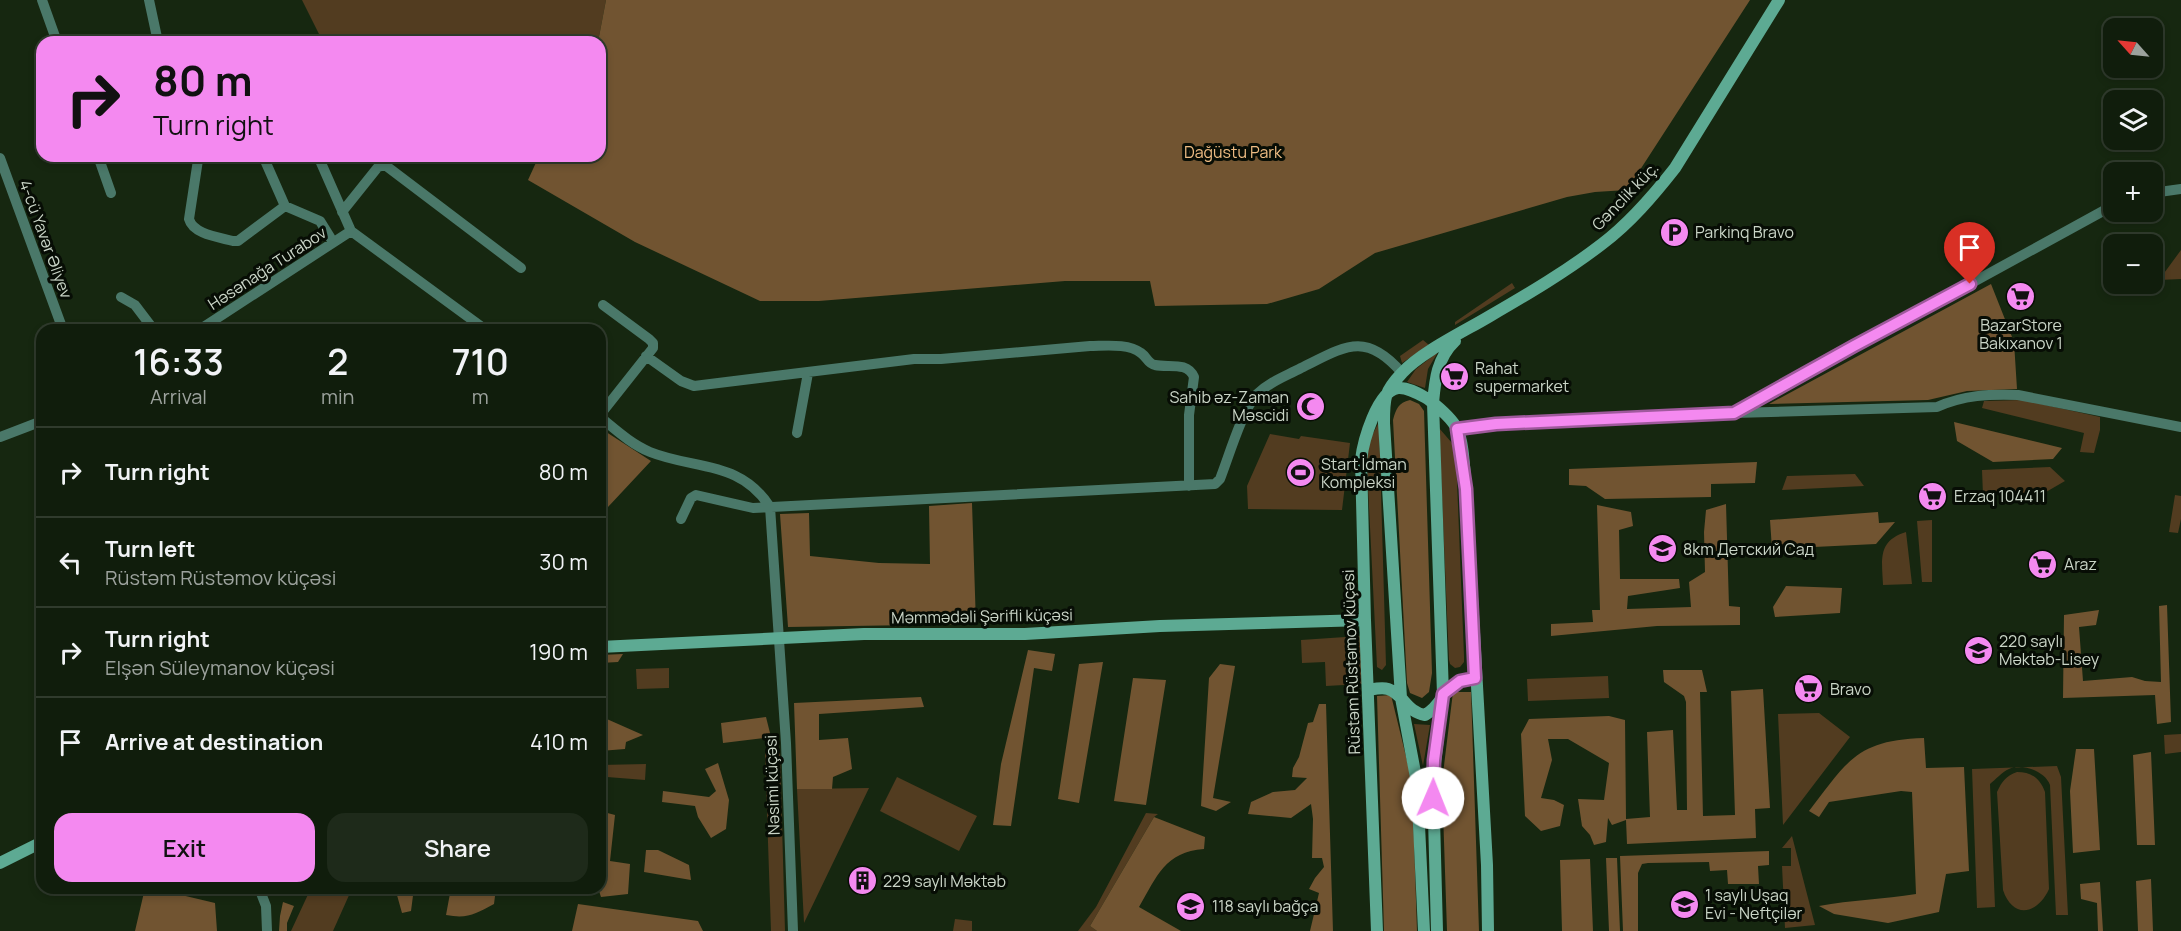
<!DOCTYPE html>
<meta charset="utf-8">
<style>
body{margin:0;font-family:Manrope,sans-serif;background:#1e2a1a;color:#f1f3f6;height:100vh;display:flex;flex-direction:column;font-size:22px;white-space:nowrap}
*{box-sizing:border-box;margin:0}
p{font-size:20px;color:#9ca29d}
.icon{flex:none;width:33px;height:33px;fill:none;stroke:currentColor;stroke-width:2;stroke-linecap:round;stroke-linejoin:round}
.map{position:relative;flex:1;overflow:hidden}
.details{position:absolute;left:36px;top:324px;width:570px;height:570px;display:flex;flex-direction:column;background:#101d0c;border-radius:18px;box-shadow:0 3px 9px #0003,0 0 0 2px #303b2d}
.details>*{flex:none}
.top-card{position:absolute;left:36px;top:36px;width:570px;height:126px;border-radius:18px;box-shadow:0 3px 9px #0003,0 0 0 2px #303b2d;background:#f489f0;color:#111;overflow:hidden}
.needle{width:39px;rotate:297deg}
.fabs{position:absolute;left:2103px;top:18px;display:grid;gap:12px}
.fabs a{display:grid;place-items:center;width:60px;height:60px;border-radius:12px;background:#101d0c;box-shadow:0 3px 9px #0003,0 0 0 2px #303b2d;font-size:30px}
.pin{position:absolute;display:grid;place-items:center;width:51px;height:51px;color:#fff;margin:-62px -26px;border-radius:50% 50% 50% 0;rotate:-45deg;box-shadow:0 0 6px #0007}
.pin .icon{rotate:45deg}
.me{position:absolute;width:66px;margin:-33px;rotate:1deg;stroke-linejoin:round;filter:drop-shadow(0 0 4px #0008)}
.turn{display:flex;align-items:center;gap:21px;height:126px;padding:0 18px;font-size:27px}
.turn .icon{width:78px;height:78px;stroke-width:2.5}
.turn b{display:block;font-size:42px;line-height:51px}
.eta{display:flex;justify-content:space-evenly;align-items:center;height:102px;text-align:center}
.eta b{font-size:36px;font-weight:600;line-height:42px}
.cta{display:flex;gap:12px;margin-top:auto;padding:12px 18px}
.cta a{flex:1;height:69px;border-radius:18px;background:#f489f0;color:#111;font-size:24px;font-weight:600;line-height:69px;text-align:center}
.cta a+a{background:#1e2a1a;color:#f1f3f6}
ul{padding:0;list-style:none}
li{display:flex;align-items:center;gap:18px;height:90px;padding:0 18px;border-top:2px solid #303b2d}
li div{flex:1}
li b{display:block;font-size:22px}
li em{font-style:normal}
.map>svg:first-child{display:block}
.green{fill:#523c20}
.forest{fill:#715431}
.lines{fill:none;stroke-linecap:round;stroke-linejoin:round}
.street{stroke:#4a7869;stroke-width:10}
.secondary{stroke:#5daa93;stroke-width:12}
.route-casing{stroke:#9f599c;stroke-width:15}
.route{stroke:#f489f0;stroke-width:10}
.labels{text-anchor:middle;stroke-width:6;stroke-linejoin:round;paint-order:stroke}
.park-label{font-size:16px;fill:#eebc83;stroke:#070d05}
.street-label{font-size:16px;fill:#cad5c7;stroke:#070d05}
.poi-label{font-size:16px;fill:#cad5c7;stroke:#070d05;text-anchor:start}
</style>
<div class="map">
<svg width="2181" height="931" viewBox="0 0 2181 931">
<rect width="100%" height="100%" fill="#162710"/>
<path class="green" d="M302,0H606L598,42H323Z
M2181,250V279L2159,280Z
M1512,283L1515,288L1455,325V322Z
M1423,340L1429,345L1402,363L1400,356Z
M1438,352L1428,369L1425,388L1407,382L1416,369Z
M2023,400L2100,417V430L2094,453L2080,452L2084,433L1982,408L1984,401Z
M1379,422L1386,665L1382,670L1377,667L1366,447Z
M1439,428L1452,443L1456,456L1464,656V662L1460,667L1455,668L1450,664L1449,660Z
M1270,434L1299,439L1301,436L1350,443L1342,510L1248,509L1247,486Z
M2050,467L2065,481L2046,492L1983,495L1982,470Z
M1855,474L1864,486L1782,490L1787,476Z
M2175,495L2181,496V519L2178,533L2169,532Z
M1932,520V582H1922L1917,521Z
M1906,532L1912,584L1883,585C1882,560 1877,541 1906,532Z
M1360,636L1362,684L1326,686L1325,662L1302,663L1301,640Z
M669,668V688L637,689L636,669Z
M1608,676L1609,698L1528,701L1527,679Z
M1819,713L1850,737L1783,825L1778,714Z
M1414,724L1430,725L1423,766Z
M2181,734V752L2165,754L2164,735Z
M780,752L785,931H771L765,753Z
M646,764L645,780L607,777L605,771H600V765Z
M2057,766L2061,777L2068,915H2056L2050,785C2045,771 2022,763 2009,769C2002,772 1995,780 1990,784L1995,907L1977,908L1972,769Z
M2017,772C2031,772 2040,778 2045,792L2049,889C2038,914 2013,920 2003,890L1997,792C2002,781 2006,776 2017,772Z
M897,777L977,816L959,851L880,811Z
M869,788L804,923L797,789Z
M1146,813L1158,814L1154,817L1090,926L1097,931H1078L1096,907Z
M1792,836L1815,925L1785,928L1782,866H1791V848H1782Z
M311,888H351L350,893L333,931H291Z
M955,919L972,921V931H953Z"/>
<path class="forest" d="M606,0H1750L1627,190L1595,192L1567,197L1375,253L1319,289L1267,304L1155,306L1150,281H1065L819,301H760L635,242L528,180L539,156H600V42H598Z
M1991,284L2014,342L2017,389L1967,391L1928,400L1769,404Z
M1410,400L1419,404L1424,411L1432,673L1429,692L1422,698L1410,693L1407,683L1393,420C1396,409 1398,403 1410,400Z
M1954,422L2062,448L2053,459L1993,462L1957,441Z
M600,428L651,461L608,507L600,509Z
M1757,462L1755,483L1711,484V497L1605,499L1586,486L1569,485V469Z
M972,503L976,624L788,627L780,514L809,513L810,556L879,563L930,564L929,506Z
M1726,504L1729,606L1740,607V625L1657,626L1551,636V624L1593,622L1592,610H1600L1597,505L1631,512L1633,526L1619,530L1620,579H1679L1680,588L1628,596L1627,609L1691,607L1689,582L1705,572L1704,532L1706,510Z
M1878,512L1879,523L1895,522L1876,544L1772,549L1770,520Z
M1786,586L1842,588L1840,613L1775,617L1773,607Z
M2167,605L2171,722L2157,724L2155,695L2063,698L2064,615L2099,610L2096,625L2079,627L2083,681L2132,677L2145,681L2161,682L2159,606Z
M1028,650L1055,654L1052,671L1034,668L1011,826L993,825L1001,764Z
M623,654L618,662L600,663V655Z
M1103,662L1079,803L1058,799L1079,664Z
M1220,664L1235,666L1213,798L1231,802L1216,811L1201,806L1209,678Z
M1663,670H1702L1707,692H1700L1703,816L1735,815L1731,691L1763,689L1770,808L1755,809L1756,838L1627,844L1626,820L1612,825L1608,818L1606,842L1594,845L1590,835L1582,826L1578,799L1604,800L1609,763L1568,739H1548L1552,760L1541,798L1554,800L1564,805L1560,826L1541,831L1525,816L1521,734L1529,719L1609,716L1625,720L1626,819L1650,817L1647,732L1673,730L1677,810H1687L1686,702L1684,696L1664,682Z
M1133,678L1166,680L1146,805L1114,801Z
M1453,692H1471L1479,931H1447L1442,782Z
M1391,695L1412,781L1417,931H1384L1377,696Z
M921,697L924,707L819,714V740L848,738L852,769L833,777L832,789H797L794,703Z
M1319,704H1326L1333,931H1310L1319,893L1309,889L1315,878L1324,867L1322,858H1312L1313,819L1311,804L1291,818L1248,814L1251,802L1273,792L1295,790L1307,778L1292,777L1293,768L1299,757L1308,723L1313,722Z
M600,716L643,735L626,742L625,749L600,751Z
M766,717L771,737L723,743L721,723Z
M1924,738L1926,768L1964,767L1969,871L1946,874L1939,912L1888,923L1834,914L1819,906C1851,900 1884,899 1916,894L1912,792L1901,791L1829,802L1819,817L1809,811C1847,762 1856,740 1924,738Z
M2076,749H2094L2100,850L2073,853L2070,791Z
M2151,752L2155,845H2137L2133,755Z
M718,763L729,800L726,829L711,838L698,817L695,806L662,802L663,791L709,797L716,791L705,769Z
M600,811L615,815L610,861L630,864L628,894L601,897L598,888H600V852L604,840L600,839Z
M1154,817L1205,837L1204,849C1165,852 1157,876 1139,907L1181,931H1097L1090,926Z
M646,850H658L689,865L691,880L644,872Z
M1769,851V865L1758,866L1759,884H1728L1727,870L1710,871L1709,862L1648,863L1642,864L1638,873V931H1623L1620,856Z
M1606,858H1617L1620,931H1609Z
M1590,859L1593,931H1562L1560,860Z
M2151,879L2153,931H2138L2136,881Z
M2100,882V883L2103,931H2098L2097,903L2081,899L2080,884Z
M145,888H152L215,903L217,931H135Z
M395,888H414L411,911L402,913Z
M451,888H476V893L495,896L494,904C475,914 468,919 446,915Z
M283,902L294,906L287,923V931H279L280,916Z
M578,904L698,921L703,931H572Z"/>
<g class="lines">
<path class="street" d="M42,0L57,42
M149,0L158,42
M98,156L111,193
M201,156L198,160L189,219C193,234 218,237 233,241H238L285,206
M263,156L285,206L320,221L333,242
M318,156L351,231L486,330
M0,158L63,330
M2152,193L2181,189
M342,212L378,167L385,165L521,268
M121,297L135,305L154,330
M199,330L351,231
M646,356L681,381L694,386L914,359H941L1090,346C1105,346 1128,343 1141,353C1147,357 1148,364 1155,365C1169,368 1187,361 1194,377L1189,415V486
M1738,411L2114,205
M600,415L653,348V343L649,339L603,305
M600,417C616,430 631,444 650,452C695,470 740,460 770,507L786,743L793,931
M1457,429L1496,424L1734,413L1937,407C1964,395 1989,394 2018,395L2181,427
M797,433L808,373
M0,437L42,421
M681,519L691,498L696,495L753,508L1215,484L1220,479C1229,456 1242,411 1257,394C1269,382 1286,376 1301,368C1344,347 1365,330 1402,373
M259,888L266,906L267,931"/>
<path class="secondary" d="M600,647L864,634H1025L1160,626L1365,620
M1368,690C1374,689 1382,687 1388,689C1404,694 1406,712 1425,715C1448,702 1439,682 1475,678
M0,863L42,842
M1377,931L1365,620L1361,460C1363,442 1377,391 1398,388C1408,387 1419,394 1428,399C1437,406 1452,418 1457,429C1464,443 1464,472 1466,489L1487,865L1488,931
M1424,931L1417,783L1401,698L1384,423C1384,398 1384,392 1402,373C1421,352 1465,331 1490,316C1528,294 1567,271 1602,244C1630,223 1653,196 1675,168L1779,0
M1437,931L1433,781L1443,694L1433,403C1435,380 1437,358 1455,341"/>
</g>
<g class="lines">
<defs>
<path id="route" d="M1433,798L1434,760L1443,694L1460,681L1475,678L1466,489L1457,429L1496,424L1734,413L1854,346L1970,284"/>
</defs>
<use href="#route" class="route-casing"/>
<use href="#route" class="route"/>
</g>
<defs>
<symbol id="parking-disc" viewBox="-11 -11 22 22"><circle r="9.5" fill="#f489f0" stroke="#070d05"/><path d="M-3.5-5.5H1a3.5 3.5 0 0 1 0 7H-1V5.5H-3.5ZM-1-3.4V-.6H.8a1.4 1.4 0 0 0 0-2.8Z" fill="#111"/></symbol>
<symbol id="supermarket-disc" viewBox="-11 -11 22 22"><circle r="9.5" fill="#f489f0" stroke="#070d05"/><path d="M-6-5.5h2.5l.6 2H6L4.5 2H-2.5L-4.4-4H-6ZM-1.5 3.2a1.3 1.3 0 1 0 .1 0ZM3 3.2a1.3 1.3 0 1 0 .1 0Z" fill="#111"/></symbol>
<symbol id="mosque-disc" viewBox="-11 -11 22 22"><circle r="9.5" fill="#f489f0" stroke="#070d05"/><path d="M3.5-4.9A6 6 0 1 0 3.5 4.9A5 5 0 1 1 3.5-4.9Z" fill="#111"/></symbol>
<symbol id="stadium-disc" viewBox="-11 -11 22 22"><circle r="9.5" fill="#f489f0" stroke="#070d05"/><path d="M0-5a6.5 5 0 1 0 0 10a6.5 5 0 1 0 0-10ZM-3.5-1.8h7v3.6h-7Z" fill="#111"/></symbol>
<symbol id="school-disc" viewBox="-11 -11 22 22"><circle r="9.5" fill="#f489f0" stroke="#070d05"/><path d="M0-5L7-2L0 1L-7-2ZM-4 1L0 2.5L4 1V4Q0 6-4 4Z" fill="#111"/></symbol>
<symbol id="building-disc" viewBox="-11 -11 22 22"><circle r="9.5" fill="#f489f0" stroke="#070d05"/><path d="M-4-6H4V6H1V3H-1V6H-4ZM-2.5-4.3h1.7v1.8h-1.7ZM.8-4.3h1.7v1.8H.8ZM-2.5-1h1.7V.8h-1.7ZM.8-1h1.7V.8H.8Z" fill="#111"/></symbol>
</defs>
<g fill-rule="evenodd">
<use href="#parking-disc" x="1658" y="216" width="33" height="33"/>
<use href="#supermarket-disc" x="2004" y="280" width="33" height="33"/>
<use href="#supermarket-disc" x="1438" y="360" width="33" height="33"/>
<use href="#mosque-disc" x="1294" y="390" width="33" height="33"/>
<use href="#stadium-disc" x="1284" y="456" width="33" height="33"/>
<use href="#supermarket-disc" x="1916" y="480" width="33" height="33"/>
<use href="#school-disc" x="1646" y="532" width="33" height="33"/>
<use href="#supermarket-disc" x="2026" y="548" width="33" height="33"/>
<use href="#school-disc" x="1962" y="634" width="33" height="33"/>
<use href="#supermarket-disc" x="1792" y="672" width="33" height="33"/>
<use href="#building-disc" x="846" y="864" width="33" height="33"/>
<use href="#school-disc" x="1668" y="888" width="33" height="33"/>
<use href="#school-disc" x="1174" y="890" width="33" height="33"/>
</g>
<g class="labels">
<g class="park-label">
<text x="1233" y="158">Dağüstu Park</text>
</g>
<g class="street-label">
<text transform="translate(1625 196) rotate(-46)" y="6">Gənclik küç.</text>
<text transform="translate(46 239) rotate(70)" y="6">4-cü Yavər Əliyev</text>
<text transform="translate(267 268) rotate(-33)" y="6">Həsənağa Turabov</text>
<text transform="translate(982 616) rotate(-1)" y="6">Məmmədəli Şərifli küçəsi</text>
<text transform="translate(1351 662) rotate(-92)" y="6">Rüstəm Rüstəmov küçəsi</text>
<text transform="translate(772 785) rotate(-92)" y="6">Nəsimi küçəsi</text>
</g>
<g class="poi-label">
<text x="1695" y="238">Parkinq Bravo</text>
<text x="2021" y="331" text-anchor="middle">BazarStore<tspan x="2021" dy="18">Bakıxanov 1</tspan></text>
<text x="1475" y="374">Rahat<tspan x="1475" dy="18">supermarket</tspan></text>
<text x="1289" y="403" text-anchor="end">Sahib əz-Zaman<tspan x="1289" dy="18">Məscidi</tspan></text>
<text x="1321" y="470">Start İdman<tspan x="1321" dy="18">Kompleksi</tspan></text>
<text x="1954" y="502">Erzaq 104411</text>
<text x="1683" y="555">8km Детский Сад</text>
<text x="2064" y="570">Araz</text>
<text x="1999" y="647">220 saylı<tspan x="1999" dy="18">Məktəb-Lisey</tspan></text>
<text x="1830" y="695">Bravo</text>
<text x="883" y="887">229 saylı Məktəb</text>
<text x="1705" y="901">1 saylı Uşaq<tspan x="1705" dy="18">Evi - Neftçilər</tspan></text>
<text x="1212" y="912">118 saylı bağça</text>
</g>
</g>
</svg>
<div class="fabs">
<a><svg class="needle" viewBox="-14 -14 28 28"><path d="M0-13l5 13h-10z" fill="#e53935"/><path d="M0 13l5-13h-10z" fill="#9ca29d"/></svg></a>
<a><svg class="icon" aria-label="layers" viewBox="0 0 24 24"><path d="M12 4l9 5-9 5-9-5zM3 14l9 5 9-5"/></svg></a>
<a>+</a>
<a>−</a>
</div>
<div class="pin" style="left:1970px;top:284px;background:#d93025"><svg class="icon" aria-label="arrive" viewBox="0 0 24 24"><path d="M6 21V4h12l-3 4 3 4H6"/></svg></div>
<svg class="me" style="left:1433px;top:798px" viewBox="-20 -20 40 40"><circle r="19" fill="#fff"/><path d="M0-13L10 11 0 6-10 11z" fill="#f489f0"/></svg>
<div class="top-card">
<div class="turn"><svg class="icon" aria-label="right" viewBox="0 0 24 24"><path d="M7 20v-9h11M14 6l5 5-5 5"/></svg><div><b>80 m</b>Turn right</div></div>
</div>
<section class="details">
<div class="eta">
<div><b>16:33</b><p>Arrival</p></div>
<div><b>2</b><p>min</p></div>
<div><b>710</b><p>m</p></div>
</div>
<ul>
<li><svg class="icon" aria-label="right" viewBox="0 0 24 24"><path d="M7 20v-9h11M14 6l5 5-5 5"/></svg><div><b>Turn right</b></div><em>80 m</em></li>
<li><svg class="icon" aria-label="left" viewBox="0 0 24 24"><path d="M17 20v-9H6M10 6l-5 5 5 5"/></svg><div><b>Turn left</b><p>Rüstəm Rüstəmov küçəsi</p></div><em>30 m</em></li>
<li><svg class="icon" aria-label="right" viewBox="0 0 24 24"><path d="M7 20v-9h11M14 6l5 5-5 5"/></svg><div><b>Turn right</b><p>Elşən Süleymanov küçəsi</p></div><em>190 m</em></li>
<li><svg class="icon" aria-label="arrive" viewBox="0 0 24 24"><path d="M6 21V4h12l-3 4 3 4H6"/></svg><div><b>Arrive at destination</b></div><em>410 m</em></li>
</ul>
<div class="cta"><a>Exit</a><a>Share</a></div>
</section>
</div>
